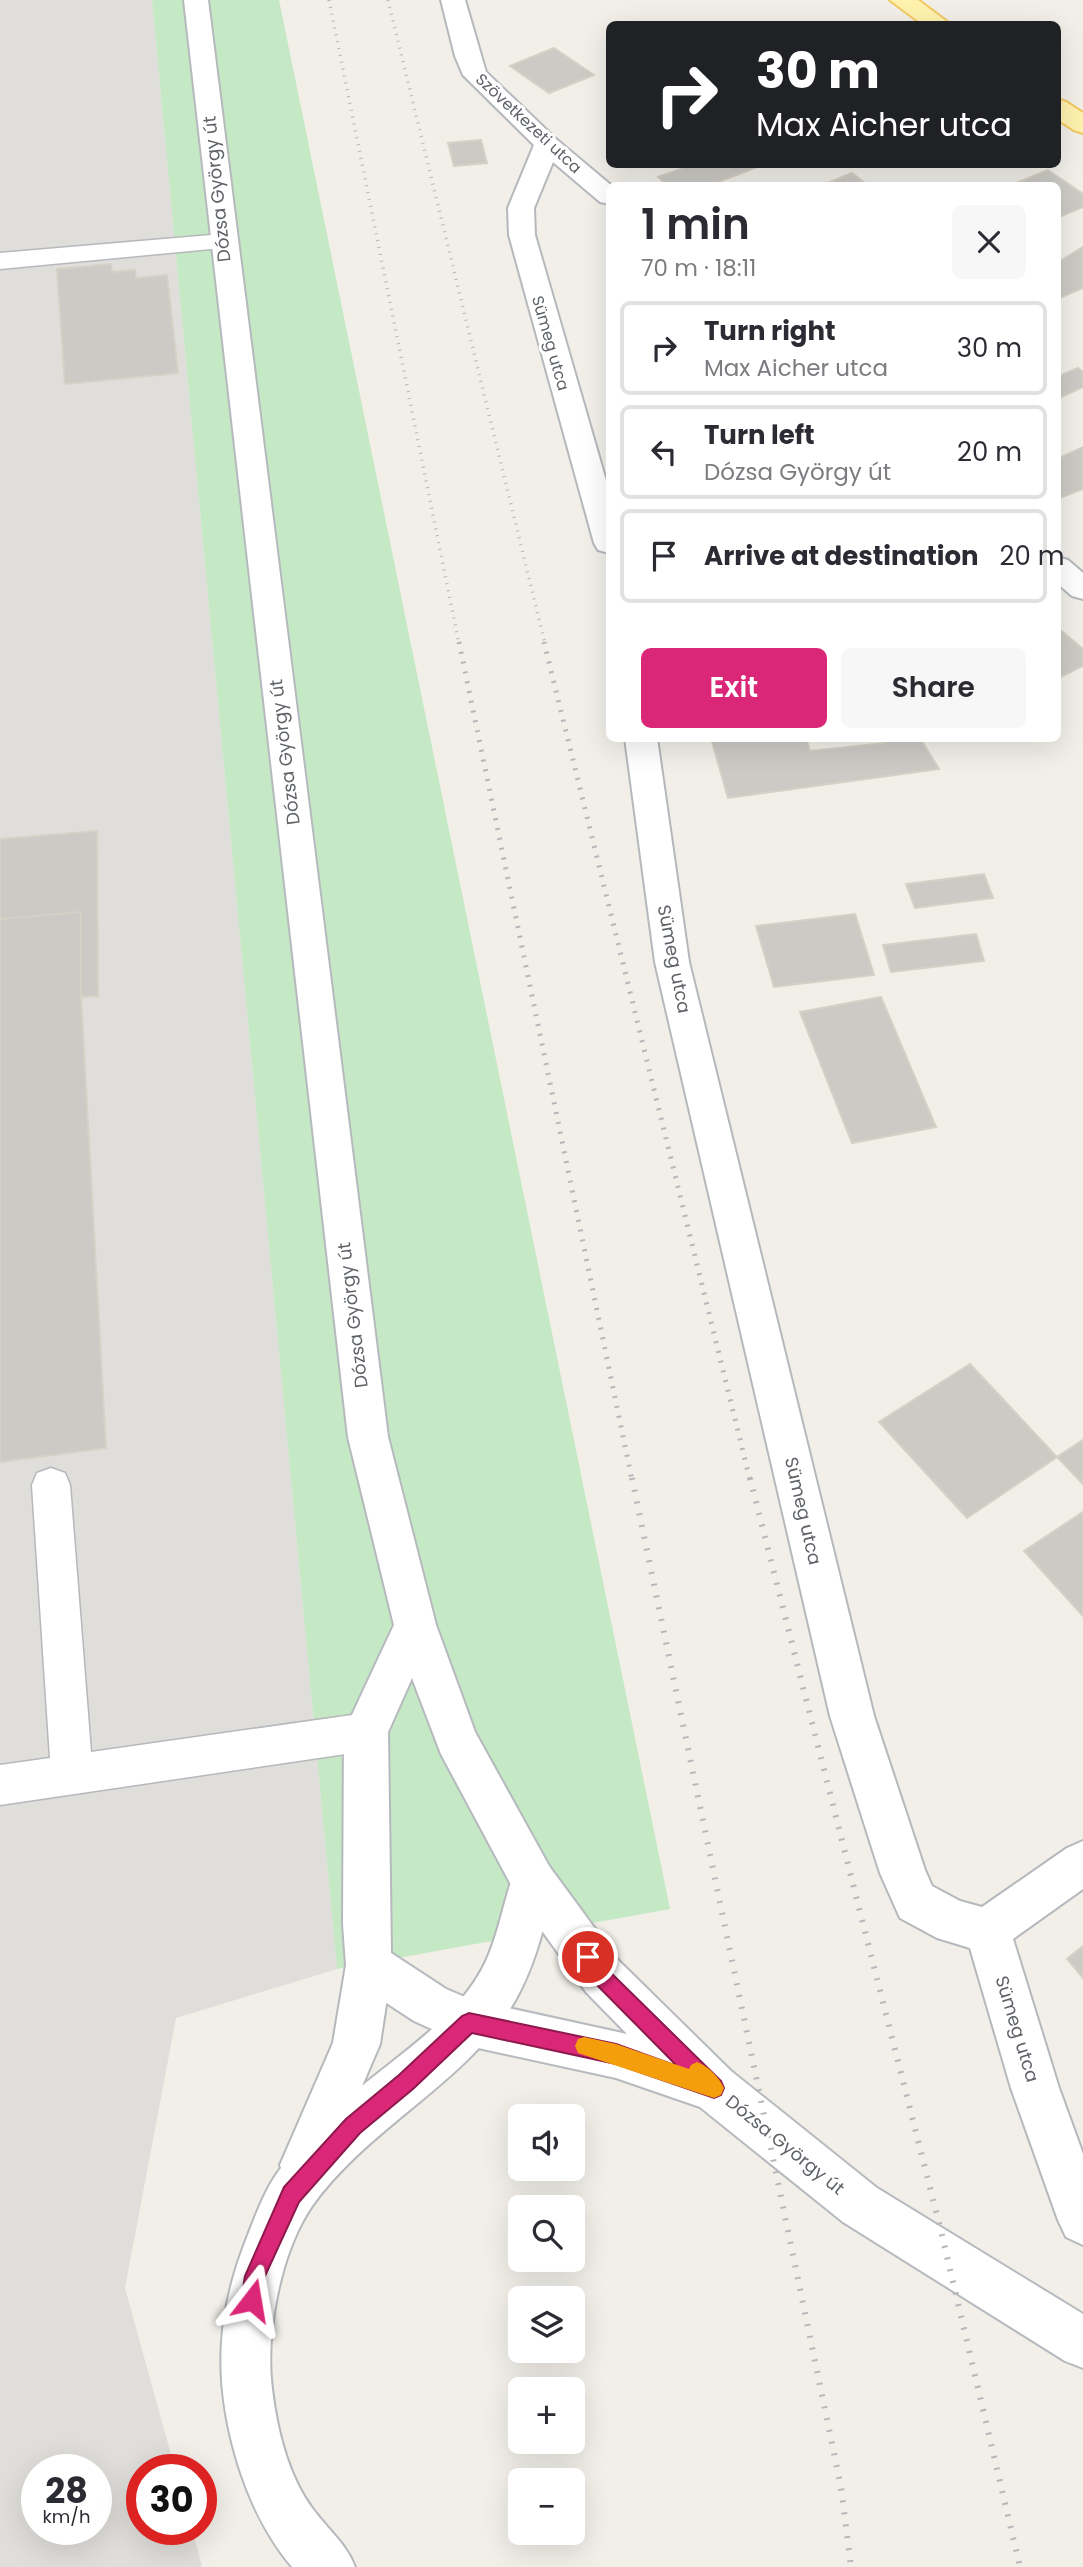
<!DOCTYPE html>
<meta charset="utf-8">
<style>
body{margin:0;font-family:Poppins,sans-serif;background:#f7f7f7;color:#2b2b33;height:100vh;display:flex;flex-direction:column;font-size:26px;white-space:nowrap}
*{box-sizing:border-box;margin:0}
p{font-size:23px;color:#7c7c81}
.icon{flex:none;width:38px;height:38px;fill:none;stroke:currentColor;stroke-width:2;stroke-linecap:round;stroke-linejoin:round}
.map{position:relative;flex:1;overflow:hidden}
.details{position:absolute;left:606px;top:182px;width:455px;height:560px;display:flex;flex-direction:column;background:#fff;border-radius:10px;box-shadow:0 7px 28px #0002}
.details>*{flex:none}
.top-card{position:absolute;left:606px;top:21px;width:455px;height:147px;border-radius:10px;box-shadow:0 7px 28px #0002;background:#202124;color:#fff;overflow:hidden}
.fabs{position:absolute;left:508px;top:2104px;display:grid;gap:14px}
.fabs a{display:grid;place-items:center;width:77px;height:77px;border-radius:10px;background:#fff;box-shadow:0 7px 28px #0002;font-size:35px}
.speed{position:absolute;left:21px;top:2454px;display:flex;gap:14px;font-size:35px;font-weight:700;text-align:center}
.speed>*{display:grid;place-content:center;width:91px;height:91px;border-radius:50%;background:#fff;box-shadow:0 7px 28px #0002;line-height:1}
.speed small{font-size:18px;font-weight:400}
.speed .limit{border:10px solid #d22;background:#fff;color:#111}
.pin{position:absolute;display:grid;place-items:center;width:60px;height:60px;color:#fff;margin:-30px;border:4px solid #fff;border-radius:50%;box-shadow:0 2px 7px #0007}
.me{position:absolute;width:77px;margin:-38px;rotate:14deg;stroke-linejoin:round;filter:drop-shadow(0 0 5px #0008)}
.turn{display:flex;align-items:center;gap:24px;height:147px;padding:0 35px;font-size:32px}
.turn .icon{width:91px;height:91px;stroke-width:2.5}
.turn b{display:block;font-size:49px;line-height:60px}
.round{display:grid;place-items:center;flex:none;width:74px;height:74px;border-radius:10px;background:#f7f7f7}
.overview{display:flex;align-items:center;justify-content:space-between;height:119px;padding:0 35px}
h1{font-size:42px;font-weight:600;line-height:52px}
.button{display:flex;gap:14px;margin-top:auto;padding:14px 35px}
.button a{flex:1;height:80px;border-radius:10px;background:#db2777;color:#fff;font-size:28px;font-weight:600;line-height:80px;text-align:center}
.button a+a{background:#f7f7f7;color:#2b2b33}
ul{padding:0;list-style:none}
li{display:flex;align-items:center;gap:21px;height:94px;margin:0 14px 10px;padding:0 21px;border:4px solid #e1e1e2;border-radius:10px}
li div{flex:1}
li b{display:block;font-size:26px}
li em{font-style:normal}
.map>svg:first-child{display:block}
.industrial{fill:#e0deda;fill-rule:evenodd}
.green{fill:#c5e8c5}
.building{fill:#cccac5;stroke:#d6d1c6;stroke-width:2}
.lines{fill:none;stroke-linecap:round;stroke-linejoin:round}
.lane-casing{stroke:#b5b8bc;stroke-width:3}
.street-casing{stroke:#b5b8bc;stroke-width:4}
.secondary-casing{stroke:#b6babf;stroke-width:4}
.primary-casing{stroke:#f2c960;stroke-width:4}
.lane{fill:#fff;fill-rule:evenodd}
.street{fill:#fff;fill-rule:evenodd}
.secondary{fill:#fff;fill-rule:evenodd}
.primary{fill:#fff2af;fill-rule:evenodd}
.rail-far2{stroke:#b6b7b8;stroke-width:3.5;stroke-dasharray:1 6;stroke-linecap:butt}
.rail-far1{stroke:#b6b7b8;stroke-width:5;stroke-dasharray:2 8;stroke-linecap:butt}
.rail{stroke:#b6b7b8;stroke-width:6;stroke-dasharray:2 10;stroke-linecap:butt}
.route{fill:#db2777;stroke:#8e194d;stroke-width:2}
.slow{fill:#f59e0b}
.labels{text-anchor:middle;stroke-width:6;stroke-linejoin:round;paint-order:stroke}
.far-street-label{font-size:16px;fill:#5f6368;stroke:#fff}
.street-label{font-size:18px;fill:#5f6368;stroke:#fff}
</style>
<div class="map">
<svg width="1083" height="2567" viewBox="0 0 1083 2567">
<rect width="100%" height="100%" fill="#f1efe8"/>
<path class="industrial" d="M0,0H152L337,1969L176,2018L125,2288L175,2469H142V2529H192L202,2567H0ZM37,2469H96V2529H37Z"/>
<path class="green" d="M152,0H279L670,1909L337,1969Z"/>
<path class="building" d="M554,48L594,75L549,93L510,66Z
M481,140L487,163L454,166L448,143Z
M675,164H765L708,186H668L658,177L681,169Z
M1048,170L1083,194V207L1057,218V186H1009Z
M852,173L869,186H835L830,182Z
M1083,247V288L1057,299V263Z
M111,264L112,272L135,270L136,278L167,275L178,373L65,384L57,269Z
M1078,368L1083,372V387L1057,399V377Z
M1083,447V489L1057,499V459Z
M1057,627L1083,649V666L1057,679Z
M711,738H806L810,751L885,743L882,738H920L939,769L728,798Z
M97,831L98,996L81,997V912L0,919V839Z
M984,874L993,898L915,908L906,884Z
M81,912V997L106,1448L0,1462V919Z
M855,914L874,975L774,987L756,926Z
M976,934L984,961L891,972L883,945Z
M881,997L936,1127L852,1143L800,1012Z
M970,1364L1057,1457L967,1518L879,1422Z
M1083,1440V1484L1057,1457Z
M1083,1512V1616L1024,1551Z
M1083,1946V1978L1067,1959Z"/>
<g class="lines">
<defs>
<path id="lane" d="M223,234L232,237L236,242L232,247L0,269V253Z
M51,1468L65,1473L70,1485L91,1752L366,1713L381,1718L387,1732L381,1746L366,1751L0,1805V1765L50,1758L32,1485L37,1473Z"/>
<path id="street" d="M441,0H465L486,72L556,139L612,186H609V204L600,202L553,162L534,208L535,235L609,491V553L598,550L594,543L509,235L508,208L534,145L463,75L455,56Z
M1057,557L1068,560L1083,573V599L1072,596L1057,583Z
M625,738H657L689,962L874,1716L925,1870L932,1886L960,1901L982,1907L1067,1848L1083,1841V1889L1013,1939L1059,2088L1083,2154V2245L1066,2237L1058,2220L1011,2088L970,1948L937,1938L900,1918L880,1873L830,1716L655,962Z
M533,1859L549,1866C551,1870 555,1876 555,1880C557,1890 547,1916 544,1926C536,1955 526,1984 510,2009C460,2086 367,2129 312,2206C280,2253 265,2334 272,2389C277,2430 288,2475 312,2508C327,2529 346,2543 355,2567H292C266,2536 250,2502 238,2464C213,2382 216,2314 248,2235C257,2212 266,2187 281,2168L280,2165L333,2043L346,1965L353,1949L369,1942L385,1949L392,1965L380,2044L362,2086C407,2049 467,2010 489,1954C501,1925 505,1894 517,1866Z"/>
<path id="secondary" d="M184,0H208L388,1437L436,1625L475,1732L549,1866L618,1960L731,2071L877,2188L1083,2314V2368L1065,2361L843,2222L700,2107L616,2078L469,2046L414,2021L353,1981L346,1965L343,1924L344,1732L394,1625L348,1437ZM412,1678L441,1754L517,1896L586,1992L627,2034L472,2000L446,1989L391,1953L388,1732Z"/>
<path id="primary" d="M890,0H918L950,24H922Z
M1057,99L1066,102L1083,113V133L1074,130L1057,119Z"/>
</defs>
<use href="#lane" class="lane-casing"/>
<use href="#street" class="street-casing"/>
<use href="#secondary" class="secondary-casing"/>
<use href="#primary" class="primary-casing"/>
<use href="#lane" class="lane"/>
<use href="#street" class="street"/>
<use href="#secondary" class="secondary"/>
<use href="#primary" class="primary"/>
<path class="rail-far2" d="M329,0L459,644
M388,0L545,644"/>
<path class="rail-far1" d="M459,642L632,1480
M544,642L750,1480"/>
<path class="rail" d="M632,1478L841,2487L851,2567
M750,1478L941,2231L1020,2567"/>
</g>
<path class="route" d="M588,1948L595,1951L608,1970L721,2081L724,2088L721,2095L714,2098L616,2064L472,2033L413,2089L360,2133L299,2202L265,2276L259,2307L252,2310L244,2307L241,2300L245,2276L284,2187L346,2119L399,2075L462,2016L469,2013L616,2044L677,2066L595,1983L578,1957L581,1951Z"/>
<path class="slow" d="M584,2037L616,2044L689,2069L691,2065L697,2062C708,2066 719,2077 724,2088L721,2095L714,2098L578,2053L575,2046L578,2039Z"/>
<g class="labels">
<g class="far-street-label">
<text transform="translate(529 123) rotate(43)" y="6">Szövetkezeti utca</text>
<text transform="translate(551 343) rotate(74)" y="6">Sümeg utca</text>
</g>
<g class="street-label">
<text transform="translate(217 189) rotate(-96)" y="6">Dózsa György út</text>
<text transform="translate(285 752) rotate(-97)" y="6">Dózsa György út</text>
<text transform="translate(674 959) rotate(79)" y="6">Sümeg utca</text>
<text transform="translate(353 1315) rotate(-97)" y="6">Dózsa György út</text>
<text transform="translate(803 1511) rotate(77)" y="6">Sümeg utca</text>
<text transform="translate(1017 2029) rotate(73)" y="6">Sümeg utca</text>
<text transform="translate(785 2145) rotate(39)" y="6">Dózsa György út</text>
</g>
</g>
</svg>
<div class="fabs">
<a><svg class="icon" aria-label="sound" viewBox="0 0 24 24"><path d="M4 9h4l5-4v14l-5-4H4zM17 9q2 3 0 6"/></svg></a>
<a><svg class="icon" aria-label="search" viewBox="0 0 24 24"><circle cx="10" cy="10" r="6"/><path d="M15 15l6 6"/></svg></a>
<a><svg class="icon" aria-label="layers" viewBox="0 0 24 24"><path d="M12 4l9 5-9 5-9-5zM3 14l9 5 9-5"/></svg></a>
<a>+</a>
<a>−</a>
</div>
<div class="speed"><div>28<small>km/h</small></div><div class="limit">30</div></div>
<div class="pin" style="left:588px;top:1957px;background:#d93025"><svg class="icon" aria-label="arrive" viewBox="0 0 24 24"><path d="M6 21V4h12l-3 4 3 4H6"/></svg></div>
<svg class="me" style="left:252px;top:2300px" viewBox="-20 -20 40 40"><path d="M0-17L14 15 0 8-14 15z" fill="#db2777" stroke="#fff" stroke-width="4"/></svg>
<div class="top-card">
<div class="turn"><svg class="icon" aria-label="right" viewBox="0 0 24 24"><path d="M7 20v-9h11M14 6l5 5-5 5"/></svg><div><b>30 m</b>Max Aicher utca</div></div>
</div>
<section class="details">
<div class="overview"><div><h1>1 min</h1><p>70 m · 18:11</p></div><a class="round"><svg class="icon" aria-label="close" viewBox="0 0 24 24"><path d="M6 6l12 12M18 6L6 18"/></svg></a></div>
<ul>
<li><svg class="icon" aria-label="right" viewBox="0 0 24 24"><path d="M7 20v-9h11M14 6l5 5-5 5"/></svg><div><b>Turn right</b><p>Max Aicher utca</p></div><em>30 m</em></li>
<li><svg class="icon" aria-label="left" viewBox="0 0 24 24"><path d="M17 20v-9H6M10 6l-5 5 5 5"/></svg><div><b>Turn left</b><p>Dózsa György út</p></div><em>20 m</em></li>
<li><svg class="icon" aria-label="arrive" viewBox="0 0 24 24"><path d="M6 21V4h12l-3 4 3 4H6"/></svg><div><b>Arrive at destination</b></div><em>20 m</em></li>
</ul>
<div class="button"><a>Exit</a><a>Share</a></div>
</section>
</div>
